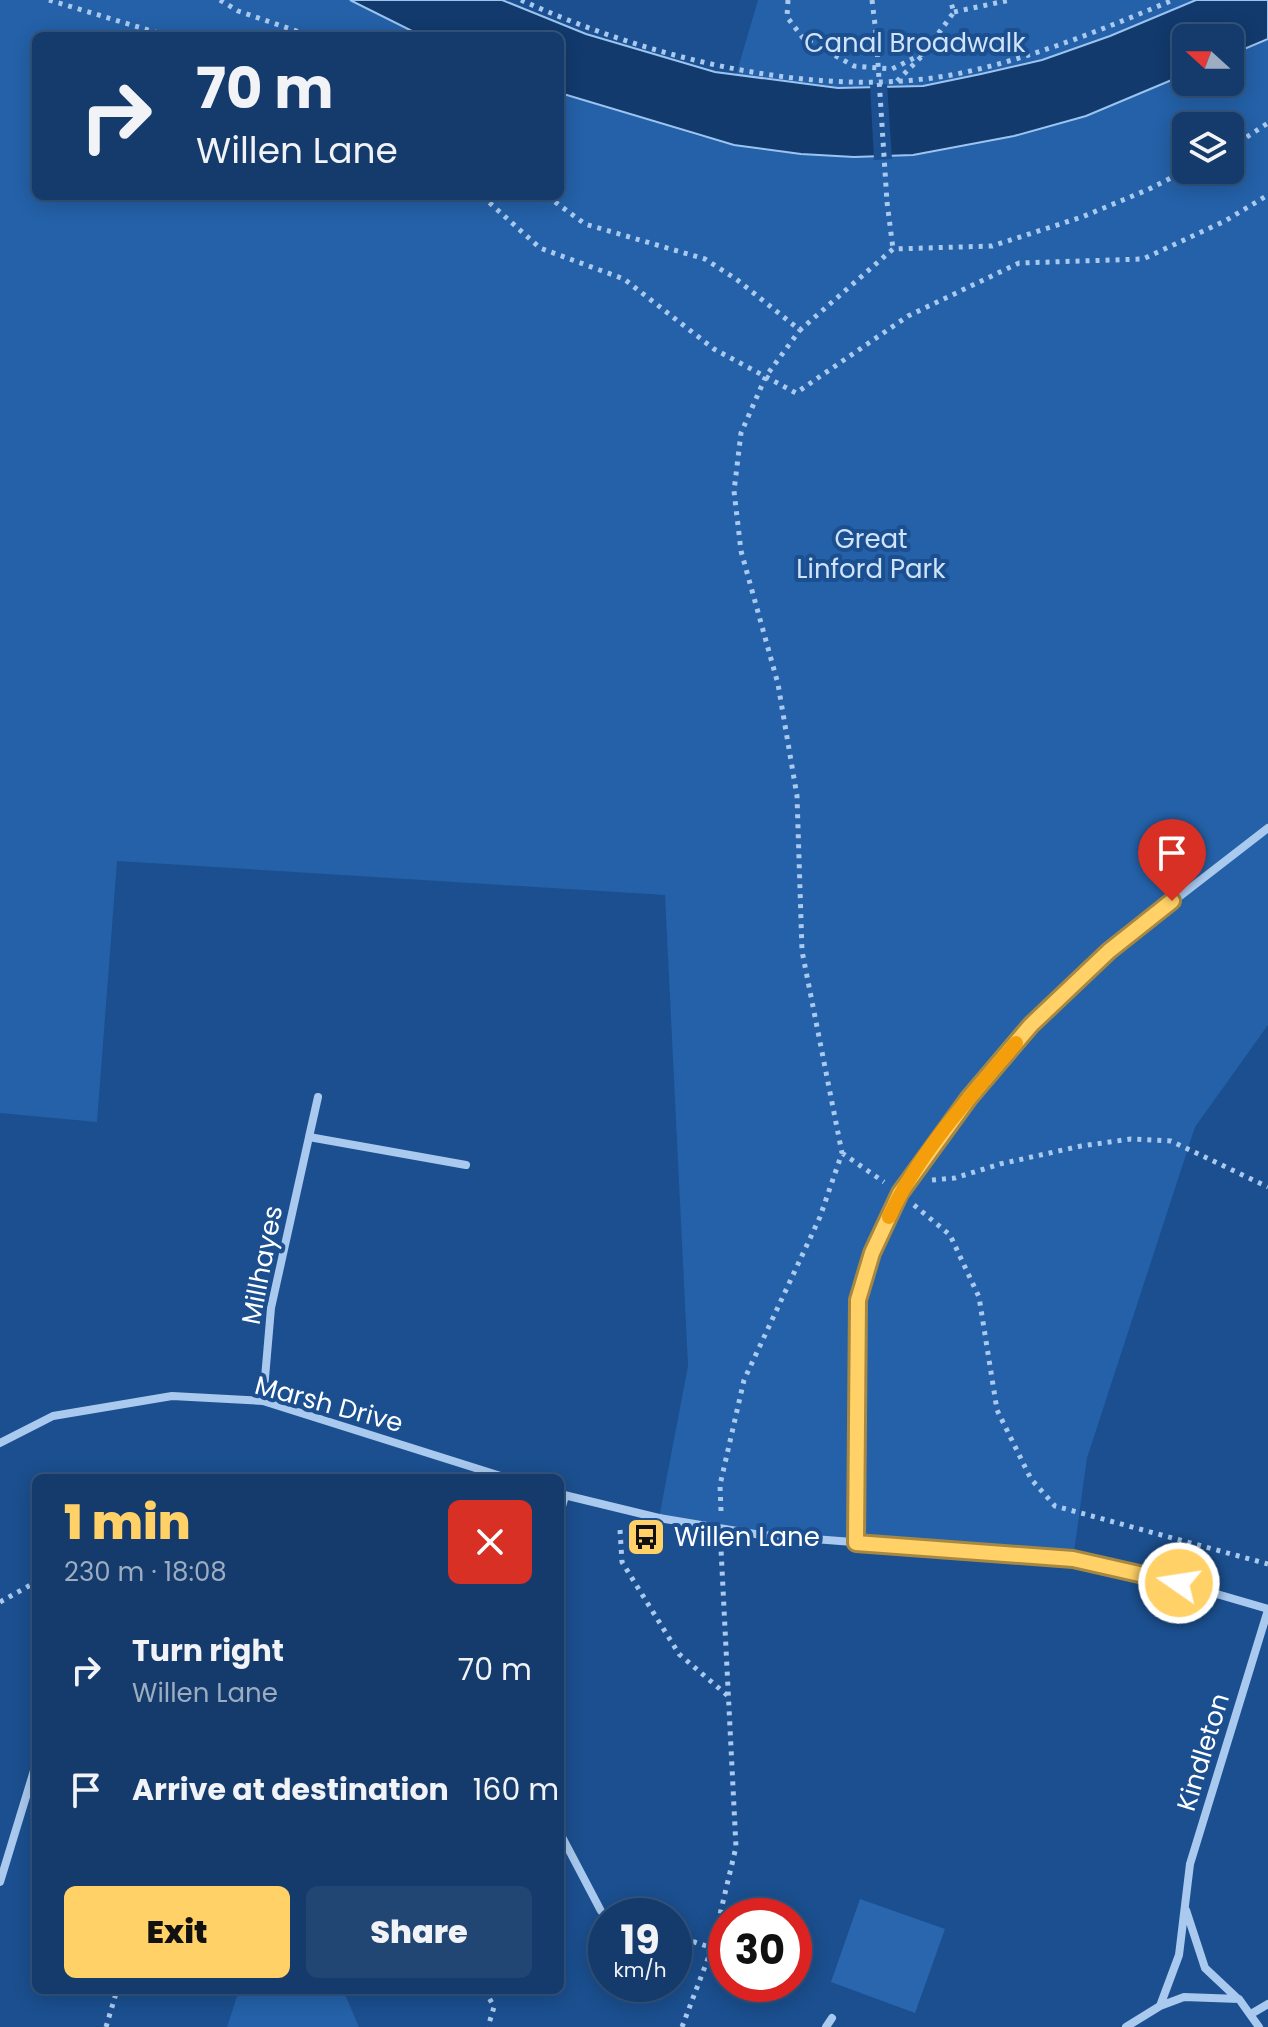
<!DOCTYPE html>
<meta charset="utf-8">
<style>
body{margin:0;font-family:Poppins,sans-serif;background:#214673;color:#f1f3f6;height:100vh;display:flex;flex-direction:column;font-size:30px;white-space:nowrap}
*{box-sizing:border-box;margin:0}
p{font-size:26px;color:#9dadc1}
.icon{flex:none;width:44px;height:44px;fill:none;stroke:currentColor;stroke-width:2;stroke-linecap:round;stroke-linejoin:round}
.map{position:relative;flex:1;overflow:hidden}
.drawer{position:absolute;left:32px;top:1474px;width:532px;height:520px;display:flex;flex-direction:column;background:#143b6b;border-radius:12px;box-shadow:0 4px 20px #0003,0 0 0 2px #33557e}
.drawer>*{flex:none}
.hud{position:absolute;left:32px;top:32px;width:532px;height:168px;border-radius:12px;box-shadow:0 4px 20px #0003,0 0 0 2px #33557e;background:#143b6b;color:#f1f3f6;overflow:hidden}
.needle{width:52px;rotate:291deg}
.fabs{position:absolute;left:1172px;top:24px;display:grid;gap:16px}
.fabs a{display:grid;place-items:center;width:72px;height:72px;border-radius:12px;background:#143b6b;box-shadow:0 4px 20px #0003,0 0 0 2px #33557e;font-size:40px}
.speed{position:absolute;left:588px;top:1898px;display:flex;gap:16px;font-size:40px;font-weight:700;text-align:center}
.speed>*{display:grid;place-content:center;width:104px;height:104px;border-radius:50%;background:#143b6b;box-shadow:0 4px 20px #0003,0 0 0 2px #33557e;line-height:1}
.speed small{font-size:20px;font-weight:400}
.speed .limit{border:12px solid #d22;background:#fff;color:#111}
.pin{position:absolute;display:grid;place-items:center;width:68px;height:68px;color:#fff;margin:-82px -34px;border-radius:50% 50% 50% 0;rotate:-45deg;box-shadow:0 0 8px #0007}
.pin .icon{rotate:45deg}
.me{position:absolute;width:88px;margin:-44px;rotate:283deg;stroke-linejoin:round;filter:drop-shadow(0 0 6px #0008)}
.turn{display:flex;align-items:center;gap:28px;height:168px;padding:0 32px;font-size:36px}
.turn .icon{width:104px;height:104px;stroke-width:2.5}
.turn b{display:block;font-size:56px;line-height:68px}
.round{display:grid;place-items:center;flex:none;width:84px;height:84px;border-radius:12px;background:#214673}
.headline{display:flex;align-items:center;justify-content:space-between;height:136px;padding:0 32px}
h1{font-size:48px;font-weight:800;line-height:60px;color:#ffd166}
.action{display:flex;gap:16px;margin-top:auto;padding:16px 32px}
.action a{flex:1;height:92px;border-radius:12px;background:#ffd166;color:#111;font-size:32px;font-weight:800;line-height:92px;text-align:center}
.action a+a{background:#214673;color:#f1f3f6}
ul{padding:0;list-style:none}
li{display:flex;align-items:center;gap:24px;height:120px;padding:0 32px}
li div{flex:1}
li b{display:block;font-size:30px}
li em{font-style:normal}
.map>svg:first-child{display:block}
.green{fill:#2461a8;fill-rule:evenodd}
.water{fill:#123a6d;stroke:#9cc4f0;stroke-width:2}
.pier{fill:#1b4f8f}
.building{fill:#2a66ad}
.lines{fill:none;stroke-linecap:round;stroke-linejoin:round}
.path{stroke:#a9c9ee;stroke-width:5;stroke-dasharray:4 6;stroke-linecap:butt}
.street{stroke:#a9c9ee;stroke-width:8}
.path-bridge{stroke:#a9c9ee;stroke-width:5;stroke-dasharray:4 6;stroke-linecap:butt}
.street-bridge{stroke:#a9c9ee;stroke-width:8}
.route-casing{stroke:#a68842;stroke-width:20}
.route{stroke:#ffd166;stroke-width:14}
.slow{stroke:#f59e0b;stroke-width:14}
.labels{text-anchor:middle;stroke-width:8;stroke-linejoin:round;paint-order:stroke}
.park-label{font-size:26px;fill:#cfe3fa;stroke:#1b4f8f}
.street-label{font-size:26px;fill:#fff;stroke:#1b4f8f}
.poi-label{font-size:26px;fill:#fff;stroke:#1b4f8f;text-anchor:start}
</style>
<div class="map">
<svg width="1268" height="2027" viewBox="0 0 1268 2027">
<rect width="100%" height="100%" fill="#1b4f8f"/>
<path class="green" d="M0,0H350L422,36H36V196H560V93L702,137L913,155L1014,136L1086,116L1186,74V82H1230V55L1268,39V1025L1195,1127L1087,1458L1073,1559L761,1535L659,1518L688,1366L665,895L117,861L97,1122L0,1113ZM1186,126H1230V170H1186Z
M758,0H1196L1110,36L1042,60L923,86L838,88L736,75Z
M239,1990H343L359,2027H227Z"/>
<path class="water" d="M350,0H502L586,34L715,72L838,88L923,86L981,74L1042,60L1110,36L1196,0H1268V39L1230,55V38H1186V74L1086,116L1014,136L913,155L854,157L801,154L734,145L560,93V36H422Z"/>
<path class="pier" d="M870,84H887L892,159L874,160Z"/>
<path class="building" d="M860,1899L945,1929L915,2013L831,1982Z"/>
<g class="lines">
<path class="path" d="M49,0L168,36
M220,0L238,11L311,36
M521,0C650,59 826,103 966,72C1038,56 1106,28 1173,0
M788,0L787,17L803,38L854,66L892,69L924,53L954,12L950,0
M872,0L876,33
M954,12L1010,0
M897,81L921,57
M1230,148L1268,123
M482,196L540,248L624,279L714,349L796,393L908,316L1019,263L1143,259L1225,221L1268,195
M547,196L585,224L705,259L736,279L800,330L893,249L992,246L1082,217L1147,190L1187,170
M887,202L893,249
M842,1153L884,1182
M932,1180L955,1178L1000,1164L1081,1146L1131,1139L1171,1141L1268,1187
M914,1205L950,1235L979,1297L997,1410L1031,1479L1055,1506L1268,1564
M721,1511L720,1485L744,1380L820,1217L842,1153L802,951L797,796L778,684L741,551L734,491L741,433L766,376L800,330
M620,1530L622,1562L679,1654L728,1696
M0,1602L36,1582
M674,1935L712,1948
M485,1990L494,2007L488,2027
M106,2027L117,1990
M682,2027L712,1948L736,1847L721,1549"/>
<path class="street" d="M309,1137L318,1097
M263,1401L271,1308L309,1137L466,1165
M0,1443L53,1416L172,1396L263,1401L507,1478
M560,1494L659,1518
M560,1513L565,1496
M761,1535L1073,1559L1179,1583L1268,1609
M856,1543L858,1300L872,1253L907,1181L969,1098L1031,1025L1109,951L1268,828
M560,1833L601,1911
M0,1882L36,1764
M1186,1910L1205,1968L1238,1999
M1251,2014L1268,2004
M826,2027L832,2018
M1126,2027L1160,2006
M1259,2027L1239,1999L1184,1997L1160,2006L1179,1955L1190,1864L1268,1610"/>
<path class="path-bridge" d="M876,33L887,202"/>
<path class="street-bridge" d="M659,1518L761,1535"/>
</g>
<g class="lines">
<defs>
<path id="route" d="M1172,901L1109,951L1031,1025L969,1098L900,1193L872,1253L858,1300L856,1543L1073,1559L1179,1583"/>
</defs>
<use href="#route" class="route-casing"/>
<use href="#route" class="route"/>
<path class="slow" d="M889,1217C919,1152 970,1097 1016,1043"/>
</g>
<defs>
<symbol id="bus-square" viewBox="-11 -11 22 22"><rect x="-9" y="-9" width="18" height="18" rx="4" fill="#ffd166" stroke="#1b4f8f"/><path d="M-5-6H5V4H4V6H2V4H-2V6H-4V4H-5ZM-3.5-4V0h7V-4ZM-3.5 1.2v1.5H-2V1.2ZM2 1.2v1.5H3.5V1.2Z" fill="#111"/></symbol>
</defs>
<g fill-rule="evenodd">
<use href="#bus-square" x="624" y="1515" width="44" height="44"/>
</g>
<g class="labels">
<g class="park-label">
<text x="915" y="52">Canal Broadwalk</text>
<text x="871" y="548">Great<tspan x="871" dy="30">Linford Park</tspan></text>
</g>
<g class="street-label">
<text transform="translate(262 1265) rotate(-79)" y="9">Millhayes</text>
<text transform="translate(329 1404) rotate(15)" y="9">Marsh Drive</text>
<text transform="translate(1203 1752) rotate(-73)" y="9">Kindleton</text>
</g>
<g class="poi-label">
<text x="674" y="1546">Willen Lane</text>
</g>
</g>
</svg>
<div class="fabs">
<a><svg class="needle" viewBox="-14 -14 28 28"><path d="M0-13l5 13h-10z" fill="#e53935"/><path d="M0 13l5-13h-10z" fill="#9dadc1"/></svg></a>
<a><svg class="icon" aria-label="layers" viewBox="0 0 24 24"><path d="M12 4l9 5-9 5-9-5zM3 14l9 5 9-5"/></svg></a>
</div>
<div class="speed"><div>19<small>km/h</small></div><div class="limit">30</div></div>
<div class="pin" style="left:1172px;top:901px;background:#d93025"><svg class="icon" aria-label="arrive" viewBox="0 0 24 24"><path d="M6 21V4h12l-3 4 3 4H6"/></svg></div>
<svg class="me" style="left:1179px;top:1583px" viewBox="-20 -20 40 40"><circle r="17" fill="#ffd166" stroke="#fff" stroke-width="3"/><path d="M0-11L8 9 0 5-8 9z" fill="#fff"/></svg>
<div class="hud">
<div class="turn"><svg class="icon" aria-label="right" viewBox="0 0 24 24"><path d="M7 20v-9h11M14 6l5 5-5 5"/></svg><div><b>70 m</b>Willen Lane</div></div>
</div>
<section class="drawer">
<div class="headline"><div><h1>1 min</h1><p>230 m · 18:08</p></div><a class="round" style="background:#d93025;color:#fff"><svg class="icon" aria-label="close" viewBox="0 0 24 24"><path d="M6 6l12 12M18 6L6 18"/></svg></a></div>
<ul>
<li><svg class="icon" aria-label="right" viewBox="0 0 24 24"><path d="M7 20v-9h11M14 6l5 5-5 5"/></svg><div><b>Turn right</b><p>Willen Lane</p></div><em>70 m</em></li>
<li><svg class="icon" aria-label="arrive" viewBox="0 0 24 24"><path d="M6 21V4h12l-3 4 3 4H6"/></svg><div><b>Arrive at destination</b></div><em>160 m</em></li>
</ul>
<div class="action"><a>Exit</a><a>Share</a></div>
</section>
</div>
